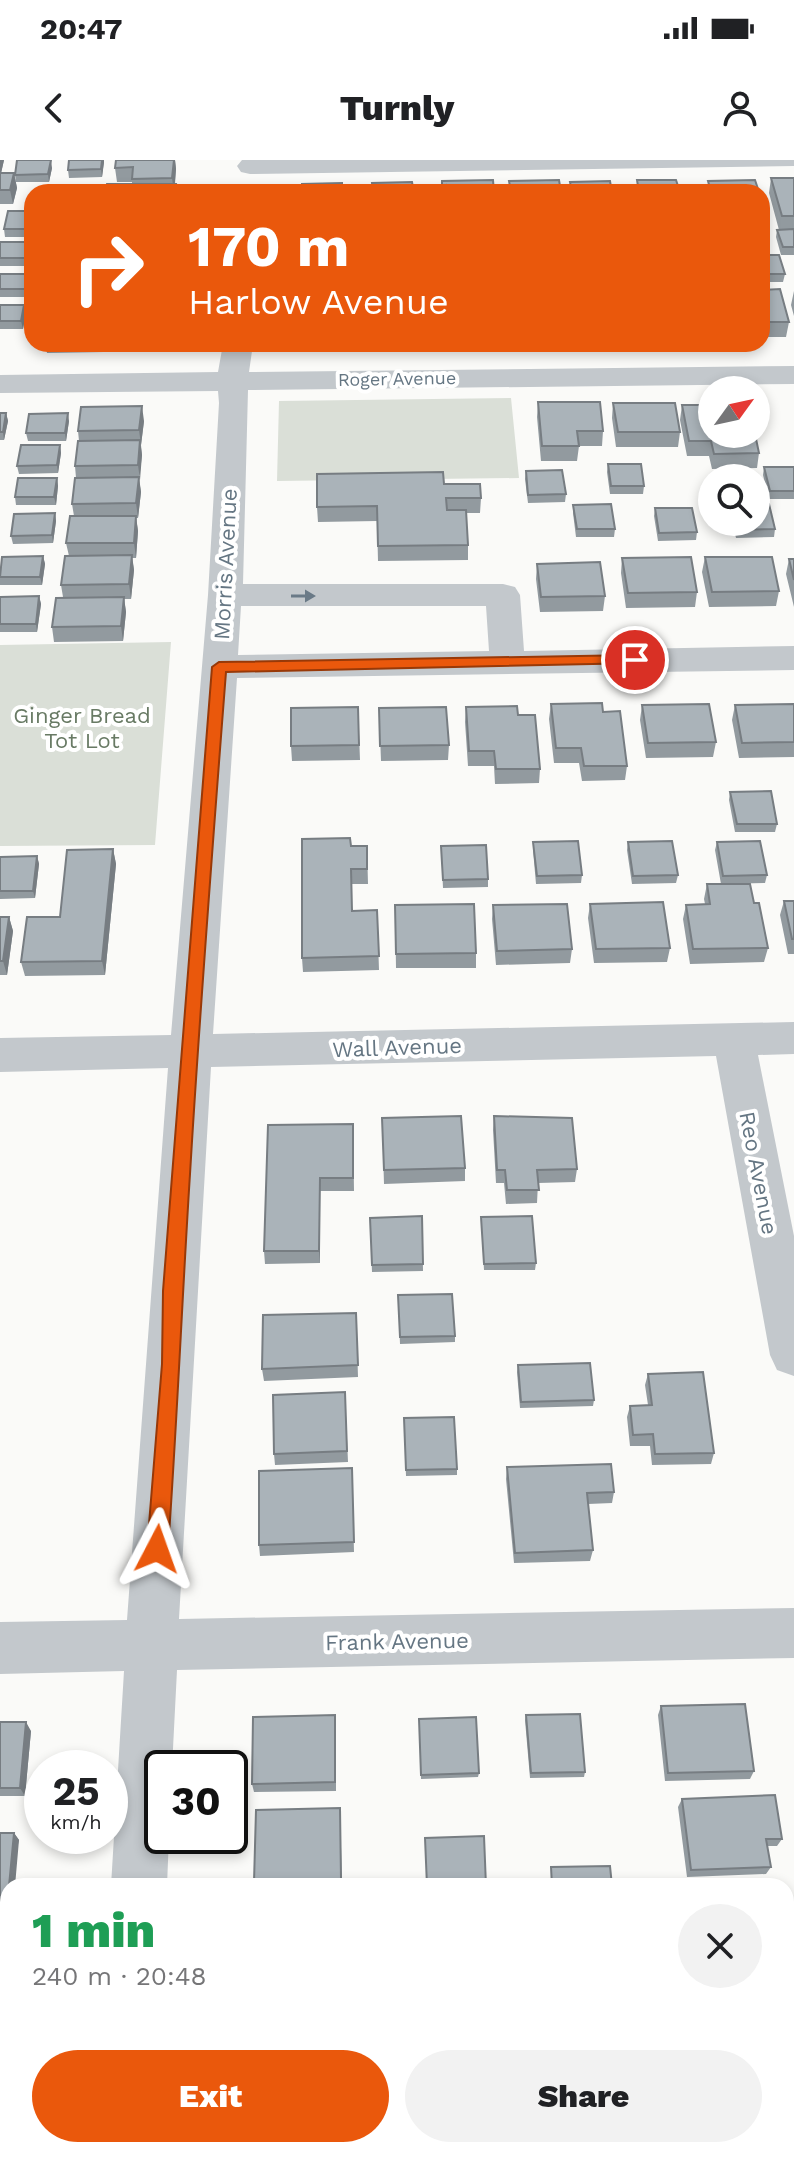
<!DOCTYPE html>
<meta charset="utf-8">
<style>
body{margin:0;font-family:"Work Sans",sans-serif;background:#f2f2f2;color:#202124;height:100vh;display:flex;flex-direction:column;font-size:30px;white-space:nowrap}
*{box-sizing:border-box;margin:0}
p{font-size:26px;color:#757577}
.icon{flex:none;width:44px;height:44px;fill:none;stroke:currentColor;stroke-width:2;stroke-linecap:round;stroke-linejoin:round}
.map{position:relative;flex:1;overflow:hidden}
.side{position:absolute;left:0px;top:1718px;width:794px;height:280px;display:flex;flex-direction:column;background:#fff;border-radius:24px 24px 0 0;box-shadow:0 4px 12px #0003}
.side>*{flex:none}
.guide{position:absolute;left:24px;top:24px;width:746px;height:168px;border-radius:24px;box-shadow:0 4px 12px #0003;background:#ea580c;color:#fff;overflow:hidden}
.needle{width:52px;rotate:57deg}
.fabs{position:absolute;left:698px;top:216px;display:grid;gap:16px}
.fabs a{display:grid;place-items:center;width:72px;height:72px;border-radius:50%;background:#fff;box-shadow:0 4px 12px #0003;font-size:40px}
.speed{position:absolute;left:24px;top:1590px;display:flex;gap:16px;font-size:40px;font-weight:700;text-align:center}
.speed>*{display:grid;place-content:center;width:104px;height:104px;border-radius:50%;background:#fff;box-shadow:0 4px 12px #0003;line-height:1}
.speed small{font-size:20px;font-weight:400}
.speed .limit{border:4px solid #111;border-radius:12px;background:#fff;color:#111}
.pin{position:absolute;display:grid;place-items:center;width:68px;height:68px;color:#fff;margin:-34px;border:4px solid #fff;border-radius:50%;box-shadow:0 2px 8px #0007}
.me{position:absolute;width:88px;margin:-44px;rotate:4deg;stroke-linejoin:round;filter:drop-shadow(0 0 6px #0008)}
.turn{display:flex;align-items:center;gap:28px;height:168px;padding:0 32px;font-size:36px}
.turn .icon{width:104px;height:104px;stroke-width:2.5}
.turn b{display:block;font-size:56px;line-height:68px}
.round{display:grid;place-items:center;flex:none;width:84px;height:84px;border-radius:42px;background:#f2f2f2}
.headline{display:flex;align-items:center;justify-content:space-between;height:136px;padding:0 32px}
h1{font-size:48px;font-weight:800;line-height:60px;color:#1e9e55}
.action{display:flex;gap:16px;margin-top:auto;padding:16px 32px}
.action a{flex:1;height:92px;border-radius:48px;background:#ea580c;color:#fff;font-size:32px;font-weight:800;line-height:92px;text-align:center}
.action a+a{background:#f2f2f2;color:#202124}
.status{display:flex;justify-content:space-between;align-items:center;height:56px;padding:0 40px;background:#fff;direction:ltr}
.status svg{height:22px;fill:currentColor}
header{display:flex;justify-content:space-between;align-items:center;height:104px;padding:0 32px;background:#fff;font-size:36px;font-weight:800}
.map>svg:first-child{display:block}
.green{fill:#dadfd7}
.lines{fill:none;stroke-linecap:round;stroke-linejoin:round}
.minor{fill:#c3c8cc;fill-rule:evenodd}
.wall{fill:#929a9f}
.shaded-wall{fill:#777d82}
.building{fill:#aab3b9;stroke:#777d82;stroke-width:2}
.oneway{fill:#6a7a87}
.route{fill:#ea580c;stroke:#983908;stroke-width:2}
.labels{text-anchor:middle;stroke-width:8;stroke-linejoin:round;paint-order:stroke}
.far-street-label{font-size:18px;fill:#657683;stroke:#fff}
.street-label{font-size:22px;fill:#657683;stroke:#fff}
.park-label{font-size:22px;fill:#687a64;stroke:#fff}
</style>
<div class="status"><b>20:47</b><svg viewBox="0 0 49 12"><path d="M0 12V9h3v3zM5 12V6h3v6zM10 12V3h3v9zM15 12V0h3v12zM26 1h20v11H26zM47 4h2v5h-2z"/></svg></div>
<header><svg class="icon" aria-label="back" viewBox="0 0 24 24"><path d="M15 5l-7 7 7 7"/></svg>Turnly<svg class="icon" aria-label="person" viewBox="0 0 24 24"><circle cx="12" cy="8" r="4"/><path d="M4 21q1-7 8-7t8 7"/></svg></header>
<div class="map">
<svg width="794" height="1998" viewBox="0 0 794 1998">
<rect width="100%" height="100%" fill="#fafaf8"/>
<path class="green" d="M511,238L519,318L277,321L279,241Z
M171,482L155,685L0,686V485Z"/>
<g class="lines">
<path class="minor" d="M242,0H794V6L250,14L241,12L237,6Z
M223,184H253L249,212L794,206V224L248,230L243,424H503L515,427L520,435L524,491L794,486V510L237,518L213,874L794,862V894L758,895L794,1076V1216L777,1210L770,1195L716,896L211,907L179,1459L794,1448V1498L177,1510L172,1608H162V1676H169L167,1726H111L124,1511L0,1514V1462L127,1460L168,908L0,912V878L171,875L208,435L219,243L218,231L0,233V215L218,212ZM241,446H486L489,491L238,495Z
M93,1990H155L154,1998H92Z"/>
</g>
<path class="wall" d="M0,0H4L1,13H14L17,28L13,44H0Z
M69,0H104L102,17L69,18L68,10Z
M116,0H179H175L176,9L175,24H132V22H117L115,8Z
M52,8L49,22H16L15,15Z
M771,18H794V95H781L776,77L777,70H779L769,33Z
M442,21L494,32H442Z
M32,51V77H5L4,69Z
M0,82H32V106H0Z
M762,95L785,114L783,122H762Z
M0,114L31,122L28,137H0Z
M762,130L789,162L786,177H762Z
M794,131V156L791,145Z
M0,145L26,153L23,169H0Z
M45,184H162L161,191L47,193Z
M538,242L603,271L602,286H579L577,301H541L537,257Z
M613,243L680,272L678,287H616L612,258Z
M682,245L759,293L757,308L712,309L709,296H687L680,260Z
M0,253H6L8,261L4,280H0Z
M69,261L66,281H28L26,273Z
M144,261L141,285L142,295L139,320L141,332L138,358H136L138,371L136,398H132L134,410L131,439H124L126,452L123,481L54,482L52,467L63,437L61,425L69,396L66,383L74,356L72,344L76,318L75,306L79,281L78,271Z
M60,285L61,293L58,313L19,314L17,306Z
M608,304L644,326L643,334H610L607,312Z
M764,307H794V339H769L763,315Z
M526,311L566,334L565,342L528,343L525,319Z
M57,318L58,326L56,345H16L15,337Z
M444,324L481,338L480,353H466L468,385V400L378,401L377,361L318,362L317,347Z
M573,345L615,369L614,377H576L573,353Z
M655,348L697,372L696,380L658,381L654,356Z
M55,353L56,361L53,383L13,384L11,376Z
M732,362H756L775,369L774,377L736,378Z
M43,396L45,404L42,425H0V409Z
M705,397L779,431L776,446L709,447L702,412Z
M622,398L697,432L695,447L626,448L621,413Z
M789,399H794V447L786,414Z
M537,404L605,436L603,451L540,452L536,419Z
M39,436L41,444L37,472H0V437Z
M551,544L603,552L627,606L625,620L582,621L579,603H554L549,559Z
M794,544V597L739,598L732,560L735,545Z
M642,545L716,582L713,597L646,598L640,560Z
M358,547L360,600L292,601L291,586Z
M466,547L518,555L540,609L539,623L495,624L494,606H468L465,562Z
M379,548L449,585L448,600L381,601Z
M730,632L777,664L775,672H735L729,640Z
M533,682L582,715L581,723L536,724L533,690Z
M628,682L678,715L676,723L632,724L627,690Z
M717,682L767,715L765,723L721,724L715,690Z
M351,686H367L368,724H351L352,751L377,750L379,810L303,812L302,798Z
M441,686L488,719V727L443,728Z
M113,689L116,704L105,815L25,816L21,802L60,757Z
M37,696L39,704L35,738L0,739V697Z
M707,724L754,743L768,788L764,802L690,804L683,759L686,745L705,744L704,739Z
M784,741H794V794H788L780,755Z
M590,744L670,788L667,802L594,803L588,758Z
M395,745L476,793V808H396Z
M493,745L572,789L570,803L496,805L492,759Z
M0,757H9L13,771L7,815H0Z
M494,956L577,1009L575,1022L538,1023L537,1043L506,1044L504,1023H496L493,970Z
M382,958L465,1008V1021L384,1024Z
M353,964L354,1031H320V1103L265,1104L264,1091Z
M422,1056L423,1111L372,1112L370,1058Z
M481,1057L536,1103L535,1110H484Z
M398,1135L455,1176V1182L400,1184Z
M356,1153L358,1217L264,1221L262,1209Z
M518,1205L594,1240L593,1246L520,1248L517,1212Z
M648,1214L714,1293L711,1304L652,1305L650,1286H630L627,1257L630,1246L648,1245L645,1225Z
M345,1232L348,1302L275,1305L274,1294Z
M404,1258L457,1309V1315L406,1316Z
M507,1307L614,1332L612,1343L588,1344L593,1390L590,1401L514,1403L506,1319Z
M352,1308L354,1392L260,1396L259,1385Z
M661,1546L754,1611L750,1619L665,1621L658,1555Z
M526,1555L585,1612L584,1617L530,1618L525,1560Z
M419,1559L479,1613L478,1617L421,1619Z
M0,1562L31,1571L25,1636H0Z
M336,1564V1631L254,1632L252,1624Z
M682,1639L782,1679L777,1686H767L771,1707L766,1714L687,1717L678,1647Z
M340,1648L342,1726H255L254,1722Z
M0,1673H14L19,1680L8,1726V1751H0Z
M0,1771H8V1854H0Z
M786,1839L791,1860H794V1924L786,1925Z
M693,1990H786L794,1998H694Z"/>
<path class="shaded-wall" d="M0,0H4L0,18Z
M51,0L52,8L49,22L48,14Z
M102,0H104V3L102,17L101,9Z
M174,0H175L176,9L174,32L172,18Z
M14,13L17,28L13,44L10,30Z
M29,114L31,122L28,137L27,129Z
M24,145L26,153L23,169L21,161Z
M142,246L144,261L141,285L139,270Z
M6,253L8,261L4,280L3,272Z
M68,253L69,261L66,281L65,273Z
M140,280L142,295L140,320L138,305Z
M60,285L61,293L58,313L57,305Z
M139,317L141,332L138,358L136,343Z
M57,318L58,326L56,345L54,337Z
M55,353L56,361L53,383L52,375Z
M136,356L138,371L136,398L134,383Z
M132,395L134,410L131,439L129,424Z
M43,396L45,404L42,425L40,417Z
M39,436L41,444L37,472L36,464Z
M124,437L126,452L123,481L121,466Z
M113,689L116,704L105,815L102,801Z
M37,696L39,704L35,738L33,731Z
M9,757L13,771L7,815L3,801Z
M320,1018V1103L319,1091Z
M26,1562L31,1571L25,1636L20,1628Z
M14,1673L19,1680L15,1726H9Z
M8,1786V1854L3,1848Z
M2,1883L7,1888L0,1970V1900Z"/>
<path class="building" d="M17,0H51L48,14L15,15Z
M69,0H102L101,9L68,10Z
M116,0H174L172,18L132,19L133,7L115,8Z
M0,13H14L10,30H0Z
M771,18H794V56H782Z
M493,20L494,32H446V25L442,26V21Z
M559,20L561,32H511L509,21Z
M637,20H676L678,26L696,25L697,32H639Z
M755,20L759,32H711L708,21Z
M610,21L611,27L628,26L630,32H572L570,22Z
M412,22L413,28H430L431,32H373L372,23Z
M342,23V29L360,28V32H302V24Z
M107,24H176L175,32H105Z
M8,51H32V69H4Z
M794,69V87H783L777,70Z
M0,82H32L31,98H0Z
M762,95H779L785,114H762Z
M0,114H29L27,129H0Z
M780,129L789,162H762V130Z
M0,145H24L21,161H0Z
M538,242H600L603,271H577L579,286H542Z
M613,243H675L680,272H618Z
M682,245H712V274H755L759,293L714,294L711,281H689Z
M142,246L139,270L78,271L81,247Z
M0,253H6L3,272H0Z
M68,253L65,273H26L29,254Z
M140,280L138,305L75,306L78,281Z
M21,285H60L57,305L17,306Z
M608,304H641L644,326H611Z
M764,307H794V331H770Z
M562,310L566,334L528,335L526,311Z
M443,312L444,324H480L481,338H446L447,350H466L468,385L378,386L377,346L317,347V314Z
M139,317L136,343L72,344L75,318Z
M18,318H57L54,337H15Z
M611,344L615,369H577L573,345Z
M769,344L775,369L737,370L736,362H756V345Z
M655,348H692L697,372L659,373Z
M55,353L52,375L11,376L14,354Z
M70,356H136L134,383H66Z
M132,395L129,424L61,425L65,396Z
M43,396L40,417H0L2,397Z
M691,397L697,432L628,433L622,398Z
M705,397H772L779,431L712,432Z
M789,399H794V420Z
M600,402L605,436L541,437L537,404Z
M39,436L36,464H0V437Z
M124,437L121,466L52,467L56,438Z
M602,543L603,552L620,551L627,606H584L581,588H556L551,544Z
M709,544L716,582L648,583L642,545Z
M794,544V582L742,583L735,545Z
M517,546L518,555H535L540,609H496L494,591H469L466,547Z
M358,547L359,585L291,586V548Z
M446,547L449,585L380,586L379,548Z
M771,631L777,664H737L730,632Z
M350,678L351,686H367V709H351L352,751L377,750L379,796L302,798V679Z
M578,681L582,715L537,716L533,682Z
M672,681L678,715L633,716L628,682Z
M760,681L767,715L723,716L717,682Z
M486,685L488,719L443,720L441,686Z
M113,689L102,801L21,802L27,757H60L67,690Z
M37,696L33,731H0V697Z
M707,724H750L754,743H759L768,788L693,789L686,745L710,744Z
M784,741H794V779H792Z
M663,742L670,788L596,789L590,744Z
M474,744L476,793L396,794L395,745Z
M567,744L572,789L497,791L493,745Z
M0,757H9L3,801H0Z
M461,956L465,1008L384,1010L382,958Z
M494,956L572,958L577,1009L537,1010L539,1030H507L505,1010H497Z
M353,964V1018H320L319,1091H264L268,965Z
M422,1056L423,1104L372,1105L370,1058Z
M532,1056L536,1103L484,1104L481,1057Z
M452,1134L455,1176L400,1177L398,1135Z
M356,1153L358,1205L262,1209L263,1155Z
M590,1203L594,1240L521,1242L518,1205Z
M703,1212L714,1293L655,1294L653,1274L633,1275L630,1246L652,1245L648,1214Z
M345,1232L347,1291L274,1294L273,1235Z
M454,1257L457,1309L406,1310L404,1258Z
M611,1304L614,1332L587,1333L593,1390L515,1393L507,1307Z
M352,1308L354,1382L259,1385V1311Z
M745,1544L754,1611L668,1613L661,1546Z
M580,1554L585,1612L531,1613L526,1555Z
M335,1555V1622L252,1624L253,1557Z
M476,1557L479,1613L421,1615L419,1559Z
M0,1562H26L20,1628H0Z
M775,1635L782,1679H766L771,1707L691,1710L682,1639Z
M340,1648L341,1719L254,1722L256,1650Z
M0,1673H14L9,1726H8V1744H0Z
M484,1676L486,1726H427L425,1678Z
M610,1706L612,1726H552L551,1707Z
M0,1771H8V1786L3,1848H0Z
M786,1839H787L791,1860H794V1920L786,1921Z
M786,1969H794V1998H699L698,1990H786Z
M237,1990H344V1998H237Z
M558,1990H622V1998H558Z"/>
<defs><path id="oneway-solid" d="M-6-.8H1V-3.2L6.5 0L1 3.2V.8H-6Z" transform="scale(2)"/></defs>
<use class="oneway" href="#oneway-solid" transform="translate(303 436)"/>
<path class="route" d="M635,495L640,497V503L226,512C213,679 200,846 190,1014C182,1139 177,1264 168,1389L165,1396L157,1399L150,1396L147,1389L162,1204L163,1131L212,507L219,502Z"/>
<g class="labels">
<g class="far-street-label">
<text transform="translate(397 219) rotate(-1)" y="6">Roger Avenue</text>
</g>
<g class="street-label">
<text transform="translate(225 404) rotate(-87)" y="8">Morris Avenue</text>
<text transform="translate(397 887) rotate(-2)" y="8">Wall Avenue</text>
<text transform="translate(759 1013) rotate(79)" y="8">Reo Avenue</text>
<text transform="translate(397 1481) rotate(-1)" y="8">Frank Avenue</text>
</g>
<g class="park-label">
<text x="82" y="563">Ginger Bread<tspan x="82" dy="25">Tot Lot</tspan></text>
</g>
</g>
</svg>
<div class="fabs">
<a><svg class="needle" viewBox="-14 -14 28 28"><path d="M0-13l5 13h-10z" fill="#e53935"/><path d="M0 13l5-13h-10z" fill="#757577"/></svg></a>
<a><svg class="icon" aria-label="search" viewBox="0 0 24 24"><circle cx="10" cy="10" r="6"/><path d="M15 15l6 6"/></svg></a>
</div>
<div class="speed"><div>25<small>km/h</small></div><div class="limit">30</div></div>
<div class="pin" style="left:635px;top:500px;background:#d93025"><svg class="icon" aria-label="arrive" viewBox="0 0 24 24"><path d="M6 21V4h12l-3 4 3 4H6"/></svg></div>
<svg class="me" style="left:157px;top:1389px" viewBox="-20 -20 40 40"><path d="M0-17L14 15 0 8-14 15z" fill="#ea580c" stroke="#fff" stroke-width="4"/></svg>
<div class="guide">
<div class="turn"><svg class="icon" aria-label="right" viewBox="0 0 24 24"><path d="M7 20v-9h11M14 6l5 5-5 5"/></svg><div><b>170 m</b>Harlow Avenue</div></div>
</div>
<section class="side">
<div class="headline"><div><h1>1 min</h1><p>240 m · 20:48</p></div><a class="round"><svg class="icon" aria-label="close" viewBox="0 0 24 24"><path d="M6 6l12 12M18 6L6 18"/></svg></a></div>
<div class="action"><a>Exit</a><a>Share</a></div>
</section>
</div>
